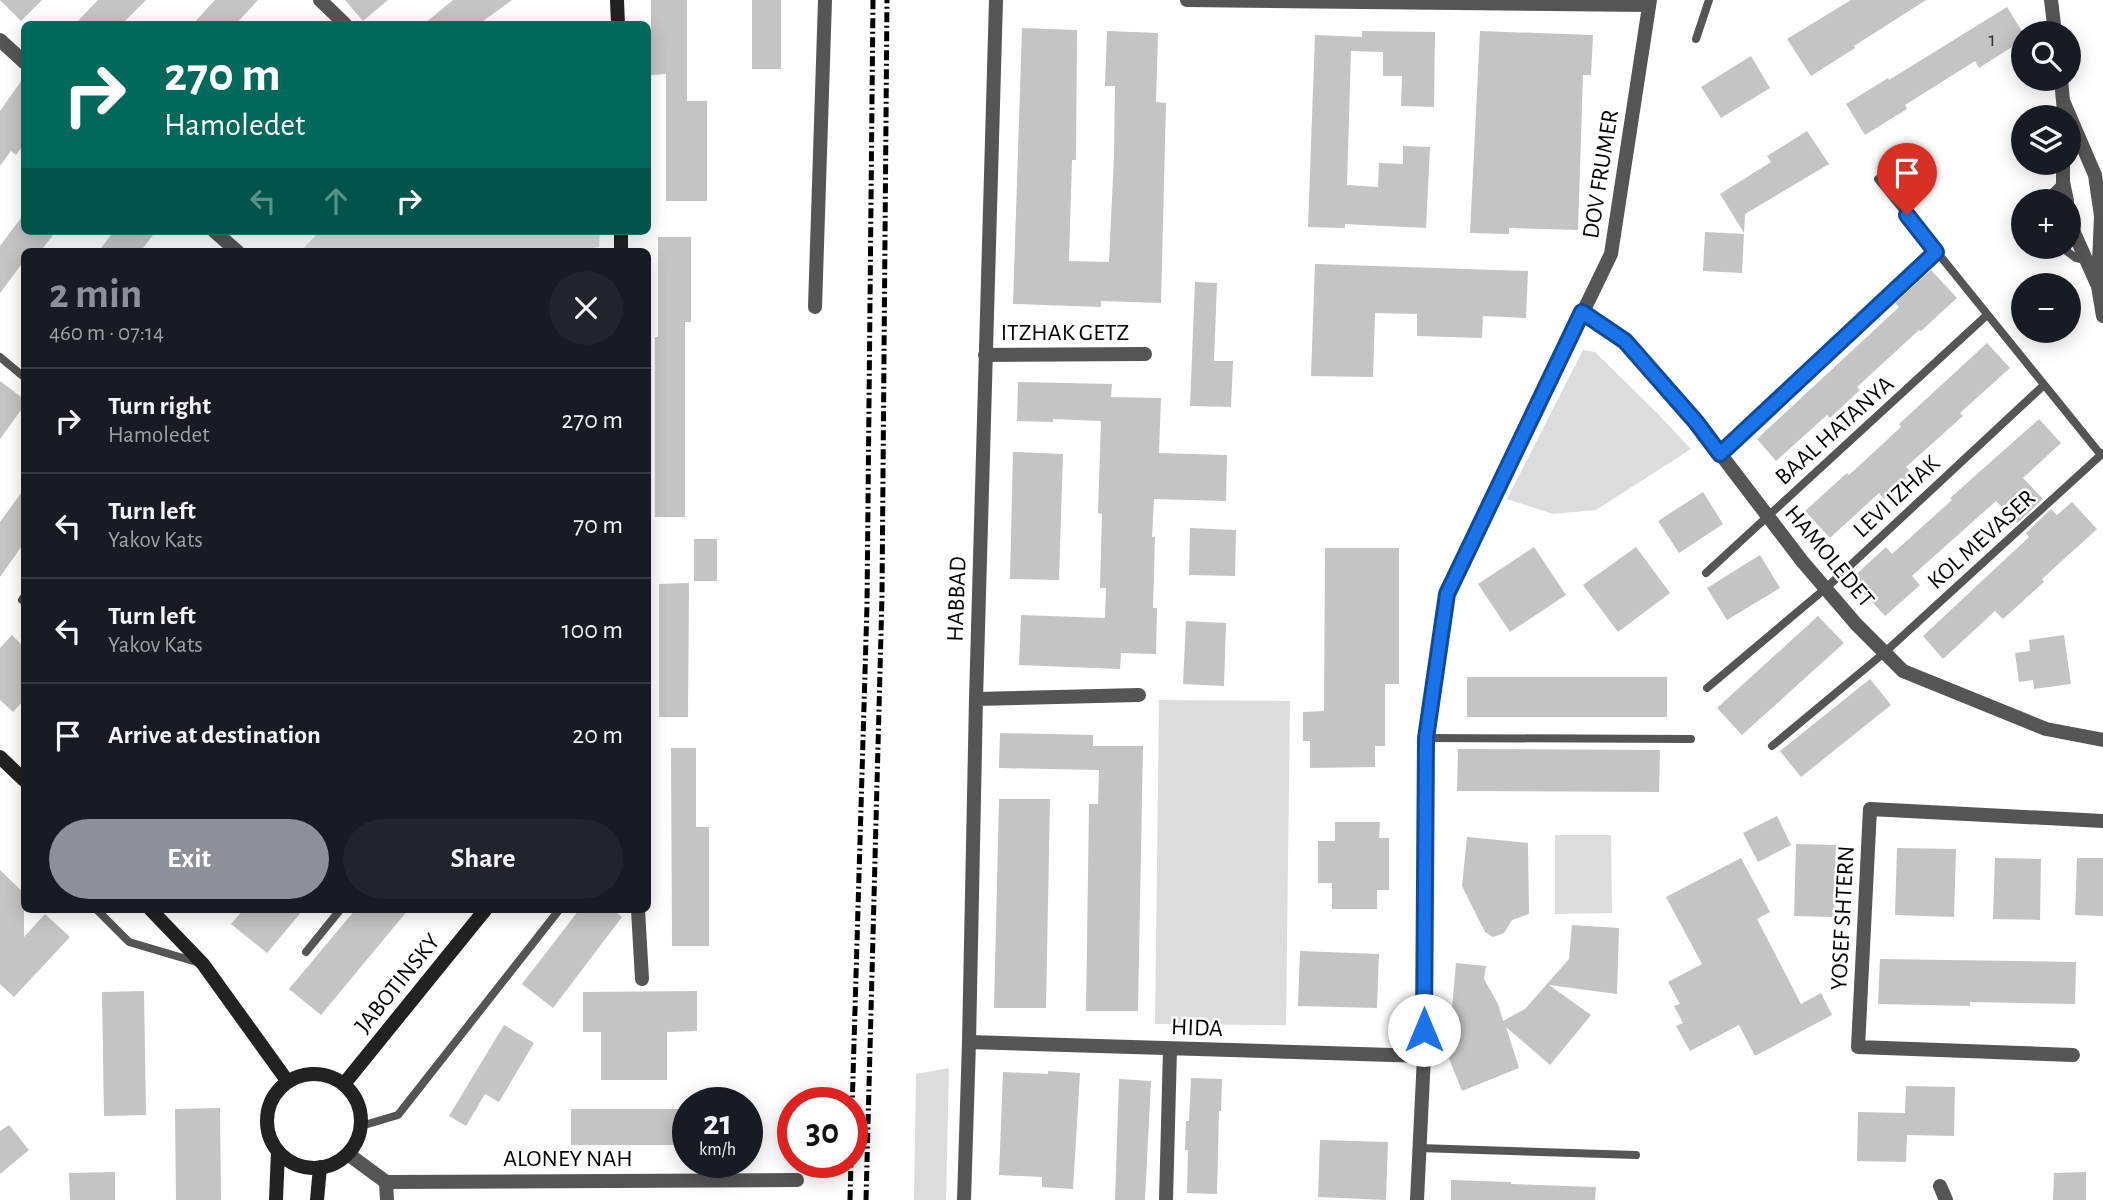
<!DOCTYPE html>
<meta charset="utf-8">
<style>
body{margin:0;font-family:"Alegreya Sans",sans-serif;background:#20242c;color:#f1f3f6;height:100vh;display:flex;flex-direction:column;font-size:26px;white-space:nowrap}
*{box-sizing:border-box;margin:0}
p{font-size:23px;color:#9ea1a6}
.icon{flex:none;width:38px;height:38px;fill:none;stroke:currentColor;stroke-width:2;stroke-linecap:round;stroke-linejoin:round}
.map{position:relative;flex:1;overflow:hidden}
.panel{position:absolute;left:21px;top:248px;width:630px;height:665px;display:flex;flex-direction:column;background:#171b24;border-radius:10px;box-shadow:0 4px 18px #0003}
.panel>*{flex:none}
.hud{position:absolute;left:21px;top:21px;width:630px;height:214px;border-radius:10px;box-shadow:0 4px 18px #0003;background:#00695c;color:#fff;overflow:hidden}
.fabs{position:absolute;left:2011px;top:21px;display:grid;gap:14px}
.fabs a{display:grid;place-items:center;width:70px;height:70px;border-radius:50%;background:#171b24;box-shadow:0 4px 18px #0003;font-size:35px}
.speed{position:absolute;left:672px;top:1087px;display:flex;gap:14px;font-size:35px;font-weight:700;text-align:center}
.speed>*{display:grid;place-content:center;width:91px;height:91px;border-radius:50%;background:#171b24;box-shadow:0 4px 18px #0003;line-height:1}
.speed small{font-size:18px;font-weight:400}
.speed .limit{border:10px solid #d22;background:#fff;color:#111}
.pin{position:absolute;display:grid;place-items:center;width:60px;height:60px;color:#fff;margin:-72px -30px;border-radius:50% 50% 50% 0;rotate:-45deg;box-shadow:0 0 7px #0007}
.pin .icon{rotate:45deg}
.me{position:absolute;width:77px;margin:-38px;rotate:0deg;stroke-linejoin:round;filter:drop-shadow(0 0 5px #0008)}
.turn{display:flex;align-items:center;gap:24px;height:147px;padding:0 28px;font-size:32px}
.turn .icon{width:91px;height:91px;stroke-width:2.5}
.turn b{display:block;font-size:49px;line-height:60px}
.lanes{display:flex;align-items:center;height:66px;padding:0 28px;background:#0003;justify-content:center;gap:35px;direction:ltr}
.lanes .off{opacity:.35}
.round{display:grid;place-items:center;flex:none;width:74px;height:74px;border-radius:37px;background:#20242c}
.overview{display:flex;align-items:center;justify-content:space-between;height:119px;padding:0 28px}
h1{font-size:42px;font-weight:700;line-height:52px;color:#8c9099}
.primary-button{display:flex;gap:14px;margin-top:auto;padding:14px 28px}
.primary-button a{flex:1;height:80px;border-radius:42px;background:#8c9099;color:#fff;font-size:28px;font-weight:700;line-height:80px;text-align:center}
.primary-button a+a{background:#20242c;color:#f1f3f6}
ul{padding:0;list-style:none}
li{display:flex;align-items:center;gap:21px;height:105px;padding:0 28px;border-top:2px solid #363941}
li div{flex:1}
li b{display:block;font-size:26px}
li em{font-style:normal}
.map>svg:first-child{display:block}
.green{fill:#dcdcdc}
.building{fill:#c4c4c4}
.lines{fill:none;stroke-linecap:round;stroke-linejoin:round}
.lane{stroke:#555;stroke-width:8}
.street{stroke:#555;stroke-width:14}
.secondary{stroke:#222;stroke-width:14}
.rail{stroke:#000;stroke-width:5;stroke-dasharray:10 3.5 2 3.5;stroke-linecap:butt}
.route-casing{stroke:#114b97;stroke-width:18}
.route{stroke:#1a73e8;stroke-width:12}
.labels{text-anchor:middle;stroke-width:5;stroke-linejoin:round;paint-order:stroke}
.number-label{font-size:21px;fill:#313131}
.street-label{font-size:24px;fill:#000;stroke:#fff}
</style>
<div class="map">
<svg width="2103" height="1200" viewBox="0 0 2103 1200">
<rect width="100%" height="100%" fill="#fff"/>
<path class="green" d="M320,231H600L599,247L568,252H300Z
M1583,350L1595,352L1657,413L1691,449L1596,510L1553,514L1507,499Z
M1159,700L1290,701L1286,1025L1155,1024Z
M1555,835H1611L1612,913L1555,914Z
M949,1068L946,1200H914L916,1074Z"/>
<path class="building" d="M0,0H42L21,21Z
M98,0H146L122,24H75Z
M215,0H258L236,24H193Z
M345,0H388L363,21Z
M453,0H512L479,24H424Z
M651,0H687V101H707V201H666V74L651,75Z
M752,0H781V69H752Z
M1851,0H1926L1854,46L1855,48L1811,76L1787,39Z
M2007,7L2023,33V40L1979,68L1975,61L1905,105L1907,109L1865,135L1846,104L1888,78L1889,80Z
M1022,28L1077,30L1076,160H1072L1069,261L1109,262L1114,156L1115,86H1105L1107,31L1158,33L1156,102L1166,103L1161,303L1101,301V307L1013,304Z
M1362,31L1435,32L1434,107L1401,106L1402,76H1383V52L1351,51L1347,185L1378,187L1379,163L1403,164V146L1430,147L1426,228L1345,224V228L1308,227L1315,35L1362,37Z
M1480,31L1593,35L1591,75H1583L1578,230L1509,228V234L1470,233Z
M1751,56L1770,88L1721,118L1701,87Z
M24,77V144L16,155L11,151L0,166V111Z
M1807,131L1829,164L1745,214L1744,233L1720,194L1771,162L1767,156Z
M24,214V231H56L40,252H24V261L0,293V246Z
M114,231H156L140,252H98Z
M1705,232L1744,234L1742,273L1703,271Z
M658,237H691V322H685V517H655V337H658Z
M1315,264L1528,271L1526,318L1483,316L1482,338L1417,336V314L1375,313L1373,377L1311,376Z
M1931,270L1957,298L1921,331L1919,330L1857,387L1860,390L1830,418L1827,415L1776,461L1757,439L1899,307L1895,303Z
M1195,282L1217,283L1214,361H1233L1231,407L1190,406Z
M1987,343L2010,368L1960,413L1963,416L1906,467L1912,473L1884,499L1879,493L1830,538L1805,511L1847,473L1849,475L1901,427L1899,424Z
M0,381L24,399V406L0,439Z
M1018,382L1112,384L1111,397L1161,398L1159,453L1227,455L1226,501L1154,499L1152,537H1155L1153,608H1157L1156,654L1121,653L1120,669L1019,665L1021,615L1105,618L1106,588H1100L1102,514L1098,513L1101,421L1053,419V422L1017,421Z
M2039,419L2061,443L2023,478L2043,499L2017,523L1996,501L1912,576L1920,585L1885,616L1851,579L1886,547L1892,554L1952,500L1950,498Z
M1013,452L1063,454L1059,580L1010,579Z
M24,489V543L0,577V522Z
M1703,492L1723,524L1679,553L1658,521Z
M2072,502L2097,529L2042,579L2044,582L2003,619L1995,611L1943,659L1923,636L2029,537L2026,533L2051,509L2057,515Z
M1190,528L1236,530L1235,576L1189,575Z
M694,539H717V581H694Z
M1534,547L1566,595L1510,632L1478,584Z
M1636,547L1670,593L1618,632L1583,585Z
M1325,548H1399V684H1385V746H1375V767L1310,768V741H1303V712L1324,711Z
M1760,555L1780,588L1727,620L1707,588Z
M689,583L688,717H659V584Z
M1818,616L1844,643L1742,735L1717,708Z
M1186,621L1226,623L1224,686L1183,684Z
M12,635L24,647V700L13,712L0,700V648Z
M2064,635L2071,684L2034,689L2033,680L2019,682L2015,653L2030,651L2029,640Z
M1467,677H1667V717H1467Z
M1870,679L1891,705L1801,777L1780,751Z
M1000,733L1093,735V746H1143L1138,1011H1086L1089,804H1098L1099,770L999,768Z
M671,748H696V827H709V946H672Z
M1458,749L1660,750L1659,792L1457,791Z
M999,799H1050L1046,1008H994Z
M1777,816L1791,845L1758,862L1743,833Z
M1335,822H1380L1379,838H1389V890H1377V909H1332V883H1318V841H1335Z
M1467,837L1528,843L1529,914L1512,920L1504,933L1493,937L1485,932L1462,886Z
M1796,844L1836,845L1834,917L1794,916Z
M1897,848L1956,849L1954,917L1895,915Z
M1741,858L1770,912L1757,919L1801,1004L1821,993L1832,1015L1755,1056L1739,1025L1690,1051L1676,1026L1683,1023L1674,1006L1680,1004L1668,982L1702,964L1666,897Z
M1995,858L2041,859L2040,920L1993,919Z
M2077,858H2103V916L2075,915Z
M0,870L24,893V937L45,914L70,937L14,997L0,984Z
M243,910H303L267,953L231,924Z
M355,910H408L321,1015L289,989Z
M579,910H613L622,917L553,1008L522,984Z
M1572,925L1619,928L1617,994L1549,985L1591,1015L1550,1065L1506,1027L1519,1068L1462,1091L1448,1056L1456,963L1486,966L1484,979L1498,1004L1503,1021L1525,1009L1569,959Z
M1300,951L1379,954L1377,1008L1298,1006Z
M1880,959L2076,962L2075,1004L1970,1002V1006L1878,1004Z
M144,991L146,1115L104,1116L102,992Z
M697,991V1031L667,1032V1080H601V1032H583V992Z
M504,1025L534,1043L499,1102L485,1094L466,1126L449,1116Z
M1048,1071L1080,1073L1073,1189L1042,1187V1177L999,1175L1003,1072L1048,1074Z
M1191,1078L1222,1079L1221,1111H1219L1217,1194L1187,1193L1188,1150H1185L1186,1121H1189Z
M1119,1079L1151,1081L1145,1200H1115Z
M1906,1086L1955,1087L1954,1136L1907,1135L1906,1162L1857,1161L1858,1112L1905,1113Z
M220,1108L221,1200H176L175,1109Z
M571,1109H688V1145H571Z
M9,1125L29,1150L0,1174V1131Z
M1320,1140L1388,1142L1386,1200L1318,1197Z
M115,1172V1200H70L69,1173Z
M2086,1172V1200H2053L2054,1173Z
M1451,1180L1511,1182V1184L1596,1187L1595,1200H1451Z"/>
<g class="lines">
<path class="lane" d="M1696,39L1709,0
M1878,179L2101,455
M2044,201L2063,182
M2061,247L2076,258L2085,260
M0,357L24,377
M1720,454L1936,252
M1706,573L1987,315
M22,600L24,597
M1707,688L1826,588L2044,385
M1426,738L1691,739
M1772,746L1884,653L2103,453
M97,910L129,942L200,963
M306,952L340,910
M361,1126L398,1115L559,910
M1419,1148L1636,1155"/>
<path class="street" d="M320,0L345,24
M1187,0L1649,5
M2051,0L2055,33
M0,40L24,62
M2061,79L2064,112
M2064,103L2095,175L2101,216L2098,286L2103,316
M2063,163V182L2067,201
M2068,210L2071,226L2097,284
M214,231L238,252
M815,307L825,0
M1582,312L1625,341L1696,422L1802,561L1856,624L1903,671L2046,729L2103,740
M985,355L1145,354
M976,699L1139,695
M638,910L642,979
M969,1042L1424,1056
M2073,1055L1858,1047L1870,809L2103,821
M348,1154L386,1182L797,1180
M386,1182L387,1200
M1940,1186L1946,1200
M964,1200L969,1042L976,699L996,0
M1166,1200L1170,1049
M1417,1200L1424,1056L1426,738L1447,594L1611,254L1650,0"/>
<path class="secondary" d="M617,0L618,24
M621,231V252
M0,757L24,780
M151,910L203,964L288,1082
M267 1121a47 47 0 1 1 94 0a47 47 0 1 1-94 0Z
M344,1084L485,910
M276,1200L278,1151
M317,1200L320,1167"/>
<path class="rail" d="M852,1111L867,605L873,0
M850,1200L851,1162
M866,1200L882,595L887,0"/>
</g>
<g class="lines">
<defs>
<path id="route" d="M1424,1030L1426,738L1447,594L1582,312L1625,341L1696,422L1720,454L1936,252L1907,215"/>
</defs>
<use href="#route" class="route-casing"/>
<use href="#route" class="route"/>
</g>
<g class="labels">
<g class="number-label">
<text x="1992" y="46">1</text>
</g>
<g class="street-label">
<text transform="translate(1600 174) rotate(-81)" y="8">DOV FRUMER</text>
<text x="1065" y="340">ITZHAK GETZ</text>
<text transform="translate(1834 430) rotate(-42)" y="8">BAAL HATANYA</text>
<text transform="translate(1896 496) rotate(-43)" y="8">LEVI IZHAK</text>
<text transform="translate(1981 539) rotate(-42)" y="8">KOL MEVASER</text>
<text transform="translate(1830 556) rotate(50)" y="8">HAMOLEDET</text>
<text transform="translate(956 599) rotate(-88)" y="8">HABBAD</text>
<text transform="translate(1842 918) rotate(-87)" y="8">YOSEF SHTERN</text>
<text transform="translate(397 983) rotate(-51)" y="8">JABOTINSKY</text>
<text transform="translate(1197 1027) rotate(2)" y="8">HIDA</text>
<text x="568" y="1166">ALONEY NAH</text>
</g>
</g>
</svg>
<div class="fabs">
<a><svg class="icon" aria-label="search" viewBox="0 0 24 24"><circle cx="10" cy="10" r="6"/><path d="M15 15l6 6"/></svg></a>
<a><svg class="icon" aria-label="layers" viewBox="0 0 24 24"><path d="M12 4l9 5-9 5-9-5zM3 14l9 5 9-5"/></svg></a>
<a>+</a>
<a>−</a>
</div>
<div class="speed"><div>21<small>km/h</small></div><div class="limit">30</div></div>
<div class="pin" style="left:1907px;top:215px;background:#d93025"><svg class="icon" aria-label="arrive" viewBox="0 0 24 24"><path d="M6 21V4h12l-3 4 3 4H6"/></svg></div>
<svg class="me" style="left:1424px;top:1030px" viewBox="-20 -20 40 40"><circle r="19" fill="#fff"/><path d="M0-13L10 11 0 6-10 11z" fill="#1a73e8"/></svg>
<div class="hud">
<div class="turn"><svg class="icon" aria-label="right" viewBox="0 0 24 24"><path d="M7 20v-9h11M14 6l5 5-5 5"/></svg><div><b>270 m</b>Hamoledet</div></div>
<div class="lanes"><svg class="icon off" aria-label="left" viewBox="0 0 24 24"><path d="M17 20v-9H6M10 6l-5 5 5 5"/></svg><svg class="icon off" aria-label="ahead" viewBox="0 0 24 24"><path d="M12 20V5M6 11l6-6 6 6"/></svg><svg class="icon" aria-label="right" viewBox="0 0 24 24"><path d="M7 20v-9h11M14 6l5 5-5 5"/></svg></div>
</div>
<section class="panel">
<div class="overview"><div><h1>2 min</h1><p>460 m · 07:14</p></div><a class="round"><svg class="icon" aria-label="close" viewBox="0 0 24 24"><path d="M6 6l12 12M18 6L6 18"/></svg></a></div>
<ul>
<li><svg class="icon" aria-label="right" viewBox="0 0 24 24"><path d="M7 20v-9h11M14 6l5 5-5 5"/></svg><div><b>Turn right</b><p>Hamoledet</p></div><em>270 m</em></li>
<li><svg class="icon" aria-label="left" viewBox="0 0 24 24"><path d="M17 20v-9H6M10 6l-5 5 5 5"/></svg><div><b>Turn left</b><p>Yakov Kats</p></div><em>70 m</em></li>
<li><svg class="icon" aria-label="left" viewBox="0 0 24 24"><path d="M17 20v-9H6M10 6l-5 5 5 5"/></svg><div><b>Turn left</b><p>Yakov Kats</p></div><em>100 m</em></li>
<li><svg class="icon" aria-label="arrive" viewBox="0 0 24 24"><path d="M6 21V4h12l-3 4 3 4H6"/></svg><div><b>Arrive at destination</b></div><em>20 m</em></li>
</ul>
<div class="primary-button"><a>Exit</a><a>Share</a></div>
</section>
</div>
